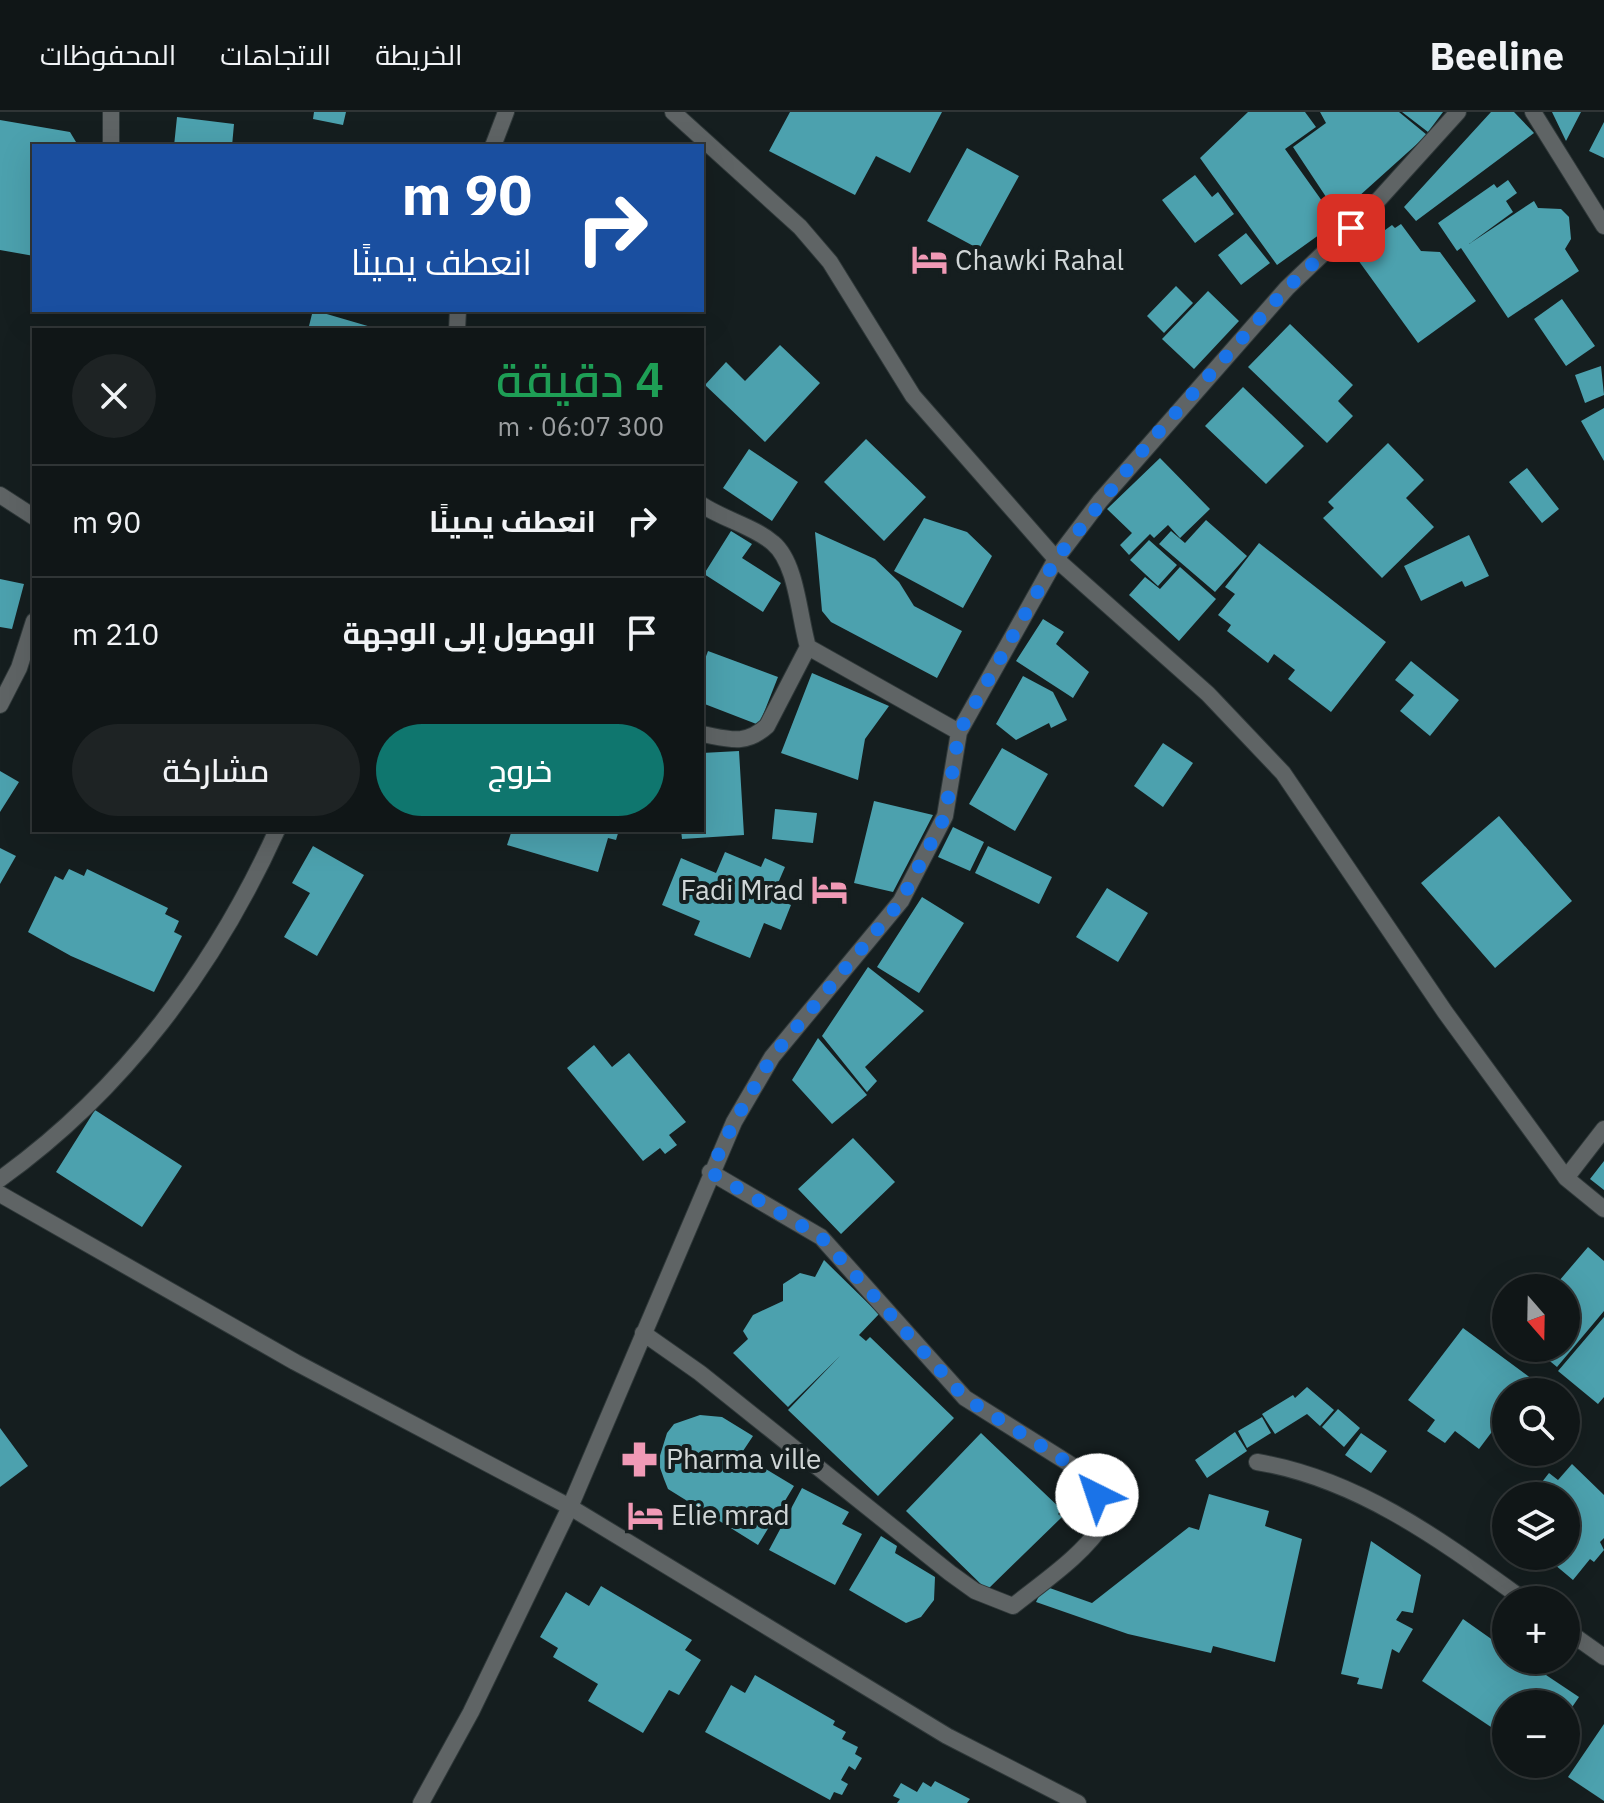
<!DOCTYPE html>
<html lang="ar">
<meta charset="utf-8">
<style>
body{margin:0;font-family:"IBM Plex Sans",Cairo,sans-serif;background:#1e2324;color:#f1f3f6;direction:rtl;height:100vh;display:flex;flex-direction:column;font-size:30px;white-space:nowrap}
*{box-sizing:border-box;margin:0}
p{font-size:26px;color:#9c9fa1}
.icon{flex:none;width:44px;height:44px;fill:none;stroke:currentColor;stroke-width:2;stroke-linecap:round;stroke-linejoin:round}
.map{position:relative;flex:1;overflow:hidden;direction:ltr}
.sheet{position:absolute;left:32px;top:216px;width:672px;height:504px;display:flex;flex-direction:column;background:#101617;border-radius:0px;box-shadow:0 8px 32px #0002,0 0 0 2px #303536;direction:rtl}
.sheet>*{flex:none}
.top-card{position:absolute;left:32px;top:32px;width:672px;height:168px;border-radius:0px;box-shadow:0 8px 32px #0002,0 0 0 2px #303536;direction:rtl;background:#1a4fa0;color:#fff;overflow:hidden}
.needle{width:52px;rotate:160deg}
.buttons{position:absolute;left:1492px;top:1162px;display:grid;gap:16px}
.buttons a{display:grid;place-items:center;width:88px;height:88px;border-radius:50%;background:#101617;box-shadow:0 8px 32px #0002,0 0 0 2px #303536;font-size:40px}
.pin{position:absolute;display:grid;place-items:center;width:68px;height:68px;color:#fff;margin:-34px;border-radius:16px;box-shadow:0 4px 12px #0006}
.me{position:absolute;width:88px;margin:-44px;rotate:319deg;stroke-linejoin:round;filter:drop-shadow(0 0 6px #0008)}
.turn{display:flex;align-items:center;gap:28px;height:168px;padding:0 40px;font-size:36px}
.turn .icon{width:104px;height:104px;stroke-width:2.5}
.turn b{display:block;font-size:56px;line-height:68px}
.round{display:grid;place-items:center;flex:none;width:84px;height:84px;border-radius:42px;background:#1e2324}
.headline{display:flex;align-items:center;justify-content:space-between;height:136px;padding:0 40px}
h1{font-size:48px;font-weight:600;line-height:60px;color:#1e9e55}
.button{display:flex;gap:16px;margin-top:auto;padding:16px 40px}
.button a{flex:1;height:92px;border-radius:48px;background:#0f766e;color:#fff;font-size:32px;font-weight:600;line-height:92px;text-align:center}
.button a+a{background:#1e2324;color:#f1f3f6}
ul{padding:0;list-style:none}
li{display:flex;align-items:center;gap:24px;height:112px;padding:0 40px;border-top:2px solid #303536}
li div{flex:1}
li b{display:block;font-size:30px}
li em{font-style:normal}
header{display:flex;align-items:center;gap:48px;box-sizing:border-box;height:112px;padding:0 40px;background:#101617;border-bottom:2px solid #303536}
header strong{font-size:38px}
nav{display:flex;gap:44px;margin-inline-start:auto;font-size:28px}
.map>svg:first-child{display:block}
.building{fill:#4ca1ae}
.lines{fill:none;stroke-linecap:round;stroke-linejoin:round}
.street-casing{stroke:#2f3839;stroke-width:18}
.street{stroke:#5f6465;stroke-width:16}
.route{stroke:#1a73e8;stroke-width:14;stroke-dasharray:0 25.2}
.labels{text-anchor:middle;stroke-width:8;stroke-linejoin:round;paint-order:stroke}
.poi-label{font-size:28px;fill:#d0d6d7;stroke:#151e1f;text-anchor:start}
</style>
<header>
<strong>Beeline</strong>
<nav><a>الخريطة</a><a>الاتجاهات</a><a>المحفوظات</a></nav>
</header>
<div class="map">
<svg width="1604" height="1691" viewBox="0 0 1604 1691">
<rect width="100%" height="100%" fill="#151e1f"/>
<path class="building" d="M314,0H346L343,13L313,7Z
M790,0H942L910,61L876,44L855,83L769,39Z
M1248,0H1305L1316,15L1285,37L1337,110L1277,153L1200,46Z
M1320,0H1399L1427,23L1338,103L1293,35L1326,11Z
M1402,0H1443L1428,20Z
M1491,0H1514L1534,21L1416,109L1404,95Z
M1552,0H1581L1566,29Z
M177,5L234,12L232,34H174Z
M0,8L70,20L76,30L75,34H34V144L0,138Z
M1604,10V46L1589,39Z
M967,36L1019,64L979,137L927,109Z
M1195,63L1212,85L1218,80L1234,102L1195,131L1162,88Z
M1508,68L1517,81L1506,89L1513,100L1469,132L1534,89L1538,96L1561,97L1569,105L1571,127L1565,137L1579,159L1508,206L1461,136L1457,139L1438,111L1494,72L1497,76Z
M1401,112L1421,139L1440,140L1476,189L1418,231L1353,141L1392,113L1395,116Z
M1246,121L1270,151L1241,173L1218,143Z
M1176,174L1193,191L1164,221L1147,204Z
M1208,179L1239,209L1194,257L1162,227Z
M1562,187L1595,234L1566,254L1534,207Z
M313,198L378,217L377,218H308Z
M1290,212L1353,273L1338,289L1353,304L1327,331L1248,255Z
M780,233L820,271L765,330L705,273L726,250L745,269Z
M1601,254L1604,283L1585,291L1575,263Z
M1243,275L1304,334L1266,372L1205,314Z
M1604,296V349L1581,309Z
M866,327L926,385L884,429L824,370Z
M1388,331L1424,368L1406,386L1434,415L1382,466L1323,406L1334,396L1328,390Z
M749,337L798,370L772,409L723,376Z
M1160,346L1210,397L1180,426L1168,413L1154,426L1150,422L1129,443L1120,433L1132,421L1107,397Z
M1527,356L1559,397L1542,411L1509,370Z
M924,406L967,420L992,444L963,496L894,459Z
M1206,408L1247,444L1215,480L1159,432L1171,419L1185,431Z
M731,419L752,432L742,446L781,471L763,500L704,462Z
M815,420L875,447L899,470L914,494L962,519L937,566L831,510L822,499Z
M1469,423L1489,464L1465,475L1462,469L1421,489L1404,454Z
M1149,428L1177,453L1158,474L1130,448Z
M1259,431L1386,530L1331,600L1288,567L1295,558L1274,542L1268,551L1227,519L1231,513L1218,503L1235,482L1225,475Z
M1180,455L1216,487L1179,529L1129,483L1145,465L1160,477Z
M0,467L24,472L12,517L0,515Z
M1043,507L1064,520L1056,532L1089,560L1073,586L1016,549Z
M708,539L778,565L759,613L702,591V555Z
M1411,549L1459,588L1430,624L1400,599L1414,583L1395,568Z
M812,561L889,594L865,627L858,668L781,641Z
M1023,564L1053,580L1067,608L1051,616L1049,611L1016,628L996,612Z
M1163,631L1193,651L1163,695L1134,674Z
M1002,636L1048,662L1015,719L969,692Z
M739,639L744,723L682,727L681,718H702V641Z
M0,659L19,670L0,700Z
M874,689L933,703L893,780L854,771Z
M775,697L817,701L813,731L772,727Z
M1499,704L1572,789L1495,856L1421,771Z
M953,715L984,730L970,759L938,745Z
M512,718H619L616,728L608,726L598,760L507,733Z
M313,734L364,763L317,844L284,825L310,781L292,771Z
M988,734L1052,765L1039,792L975,761Z
M0,736L16,744L0,772Z
M725,740L761,755L765,746L785,755L772,785L791,793L781,818L764,811L750,846L694,823L700,809L662,793L681,746L716,761Z
M69,757L84,764L87,757L168,796L165,802L179,809L174,820L182,824L154,880L71,844L28,820L55,764L63,768Z
M1107,776L1148,801L1118,850L1076,825Z
M922,785L964,811L919,881L877,855Z
M868,855L924,899L865,955L877,969L867,980L822,924Z
M818,926L867,983L832,1012L792,968Z
M594,933L612,955L629,941L686,1010L669,1023L677,1033L665,1042L660,1036L643,1049L567,956Z
M95,998L182,1054L142,1115L56,1060Z
M853,1026L895,1070L841,1122L798,1077Z
M1604,1049V1078L1590,1067Z
M1588,1135L1604,1149V1199L1557,1255L1534,1236H1566V1176H1553Z
M824,1148L879,1202L859,1223L866,1229L870,1225L954,1306L878,1384L788,1298L840,1244L788,1295L733,1241L748,1227L743,1219L753,1203L783,1189V1172L800,1161L815,1165Z
M1604,1205V1285L1598,1292L1558,1259Z
M1463,1216L1532,1267L1522,1280H1506V1301L1479,1337L1455,1319L1445,1331L1427,1319L1435,1308L1408,1288Z
M1307,1275L1334,1298L1320,1314L1307,1302L1275,1322L1262,1302L1293,1283L1295,1286Z
M1338,1297L1360,1316L1344,1335L1322,1315Z
M700,1303L722,1305L753,1324L741,1342L794,1374L758,1433L668,1377L664,1367L658,1350L667,1321L674,1312Z
M1262,1305L1271,1321L1247,1336L1238,1319Z
M0,1316L28,1354L0,1375Z
M1235,1320L1247,1339L1207,1366L1195,1348Z
M981,1321L1062,1398L1058,1402L1062,1405L987,1478L906,1399Z
M1361,1321L1387,1339L1371,1361L1345,1343Z
M1572,1352L1604,1383V1426L1600,1430L1604,1438L1594,1450L1590,1447L1573,1468L1548,1447L1542,1453L1531,1444H1566V1384H1531L1549,1361L1558,1368Z
M802,1376L849,1400L842,1412L862,1422L835,1473L769,1438Z
M1209,1382L1269,1399L1265,1414L1302,1427L1275,1550L1213,1534L1211,1541L1128,1522L1036,1490L1044,1474L1092,1491L1189,1415L1199,1418Z
M881,1424L897,1434L895,1441L935,1465L934,1488L921,1505L906,1511L849,1478Z
M1371,1429L1421,1463L1413,1501L1402,1499L1396,1508L1413,1517L1399,1541L1392,1537L1382,1577L1357,1572L1359,1566L1341,1562Z
M601,1474L692,1528L685,1538L701,1548L679,1583L669,1578L643,1621L588,1589L598,1572L553,1545L558,1536L540,1525L566,1480L589,1494Z
M1463,1507L1497,1531L1501,1525L1506,1529V1548H1535L1549,1558L1546,1563L1579,1585L1566,1604V1592H1506V1625L1422,1569Z
M755,1563L835,1609L833,1613L846,1620L842,1627L858,1635L855,1642L862,1646L855,1658L849,1654L841,1668L848,1672L842,1683L834,1680L830,1688L705,1620L731,1573L745,1581Z
M1604,1612V1689L1568,1665Z
M935,1669L970,1687L967,1691H897L900,1687L893,1684L901,1671L917,1680L923,1670L931,1675Z"/>
<g class="lines">
<defs>
<path id="street" d="M111,0V34
M673,0L800,115L830,150L913,284L1056,447L1208,582L1283,661L1445,900L1566,1066L1604,1097
M1533,0L1604,114
M493,34L506,0
M457,218L458,198
M0,383L34,405
M702,393C723,407 755,415 773,431C797,451 799,505 808,535L959,620
M0,593L19,556L34,509
M702,622C729,627 745,634 767,614L808,535
M1566,1066L1604,1017
M0,1067C123,979 215,855 277,718
M0,1082L295,1250L570,1395L947,1624L1078,1691
M643,1221L700,1261L950,1461L975,1479L1013,1494C1047,1467 1084,1443 1107,1406L1097,1383L1073,1354L965,1286L821,1125L710,1060
M1257,1350C1359,1367 1442,1429 1524,1488
M1566,1518L1604,1545
M421,1691L471,1600L570,1395L734,1010L772,945L901,789L945,704L959,620L1056,447L1100,389L1287,176L1372,95L1458,0"/>
</defs>
<use href="#street" class="street-casing"/>
<use href="#street" class="street"/>
</g>
<g class="lines">
<path class="route" d="M1097,1383L1073,1354L965,1286L821,1125L710,1060L734,1010L772,945L901,789L945,704L959,620L1056,447L1147,333L1287,176L1351,116"/>
</g>
<defs>
<symbol id="hotel-bare" viewBox="-9 -9 18 18"><path d="M-6-4.5h1.5V1H6V5H4.5V3h-9V5H-6ZM-4 0a1.8 1.8 0 1 1 3.6 0ZM.5 0V-2.5h3Q6-2.5 6 0Z" fill="#f09ab6" stroke="#151e1f" stroke-width="2.5" paint-order="stroke"/></symbol>
<symbol id="pharmacy-bare" viewBox="-9 -9 18 18"><path d="M-2-6h4v4h4v4h-4v4h-4v-4h-4v-4h4Z" fill="#f09ab6" stroke="#151e1f" stroke-width="2.5" paint-order="stroke"/></symbol>
</defs>
<g fill-rule="evenodd">
<use href="#hotel-bare" x="904" y="122" width="51" height="51"/>
<use href="#hotel-bare" x="804" y="752" width="51" height="51"/>
<use href="#pharmacy-bare" x="614" y="1322" width="51" height="51"/>
<use href="#hotel-bare" x="620" y="1378" width="51" height="51"/>
</g>
<g class="labels">
<g class="poi-label">
<text x="955" y="158">Chawki Rahal</text>
<text x="804" y="788" text-anchor="end">Fadi Mrad</text>
<text x="666" y="1357">Pharma ville</text>
<text x="671" y="1413">Elie mrad</text>
</g>
</g>
</svg>
<div class="buttons">
<a><svg class="needle" viewBox="-14 -14 28 28"><path d="M0-13l5 13h-10z" fill="#e53935"/><path d="M0 13l5-13h-10z" fill="#9c9fa1"/></svg></a>
<a><svg class="icon" aria-label="search" viewBox="0 0 24 24"><circle cx="10" cy="10" r="6"/><path d="M15 15l6 6"/></svg></a>
<a><svg class="icon" aria-label="layers" viewBox="0 0 24 24"><path d="M12 4l9 5-9 5-9-5zM3 14l9 5 9-5"/></svg></a>
<a>+</a>
<a>−</a>
</div>
<div class="pin" style="left:1351px;top:116px;background:#d93025"><svg class="icon" aria-label="arrive" viewBox="0 0 24 24"><path d="M6 21V4h12l-3 4 3 4H6"/></svg></div>
<svg class="me" style="left:1097px;top:1383px" viewBox="-20 -20 40 40"><circle r="19" fill="#fff"/><path d="M0-13L10 11 0 6-10 11z" fill="#1a73e8"/></svg>
<div class="top-card">
<div class="turn"><svg class="icon" aria-label="right" viewBox="0 0 24 24"><path d="M7 20v-9h11M14 6l5 5-5 5"/></svg><div><b>90 m</b>انعطف يمينًا</div></div>
</div>
<section class="sheet">
<div class="headline"><div><h1>4 دقيقة</h1><p>300 m · 06:07</p></div><a class="round"><svg class="icon" aria-label="close" viewBox="0 0 24 24"><path d="M6 6l12 12M18 6L6 18"/></svg></a></div>
<ul>
<li><svg class="icon" aria-label="right" viewBox="0 0 24 24"><path d="M7 20v-9h11M14 6l5 5-5 5"/></svg><div><b>انعطف يمينًا</b></div><em>90 m</em></li>
<li><svg class="icon" aria-label="arrive" viewBox="0 0 24 24"><path d="M6 21V4h12l-3 4 3 4H6"/></svg><div><b>الوصول إلى الوجهة</b></div><em>210 m</em></li>
</ul>
<div class="button"><a>خروج</a><a>مشاركة</a></div>
</section>
</div>
